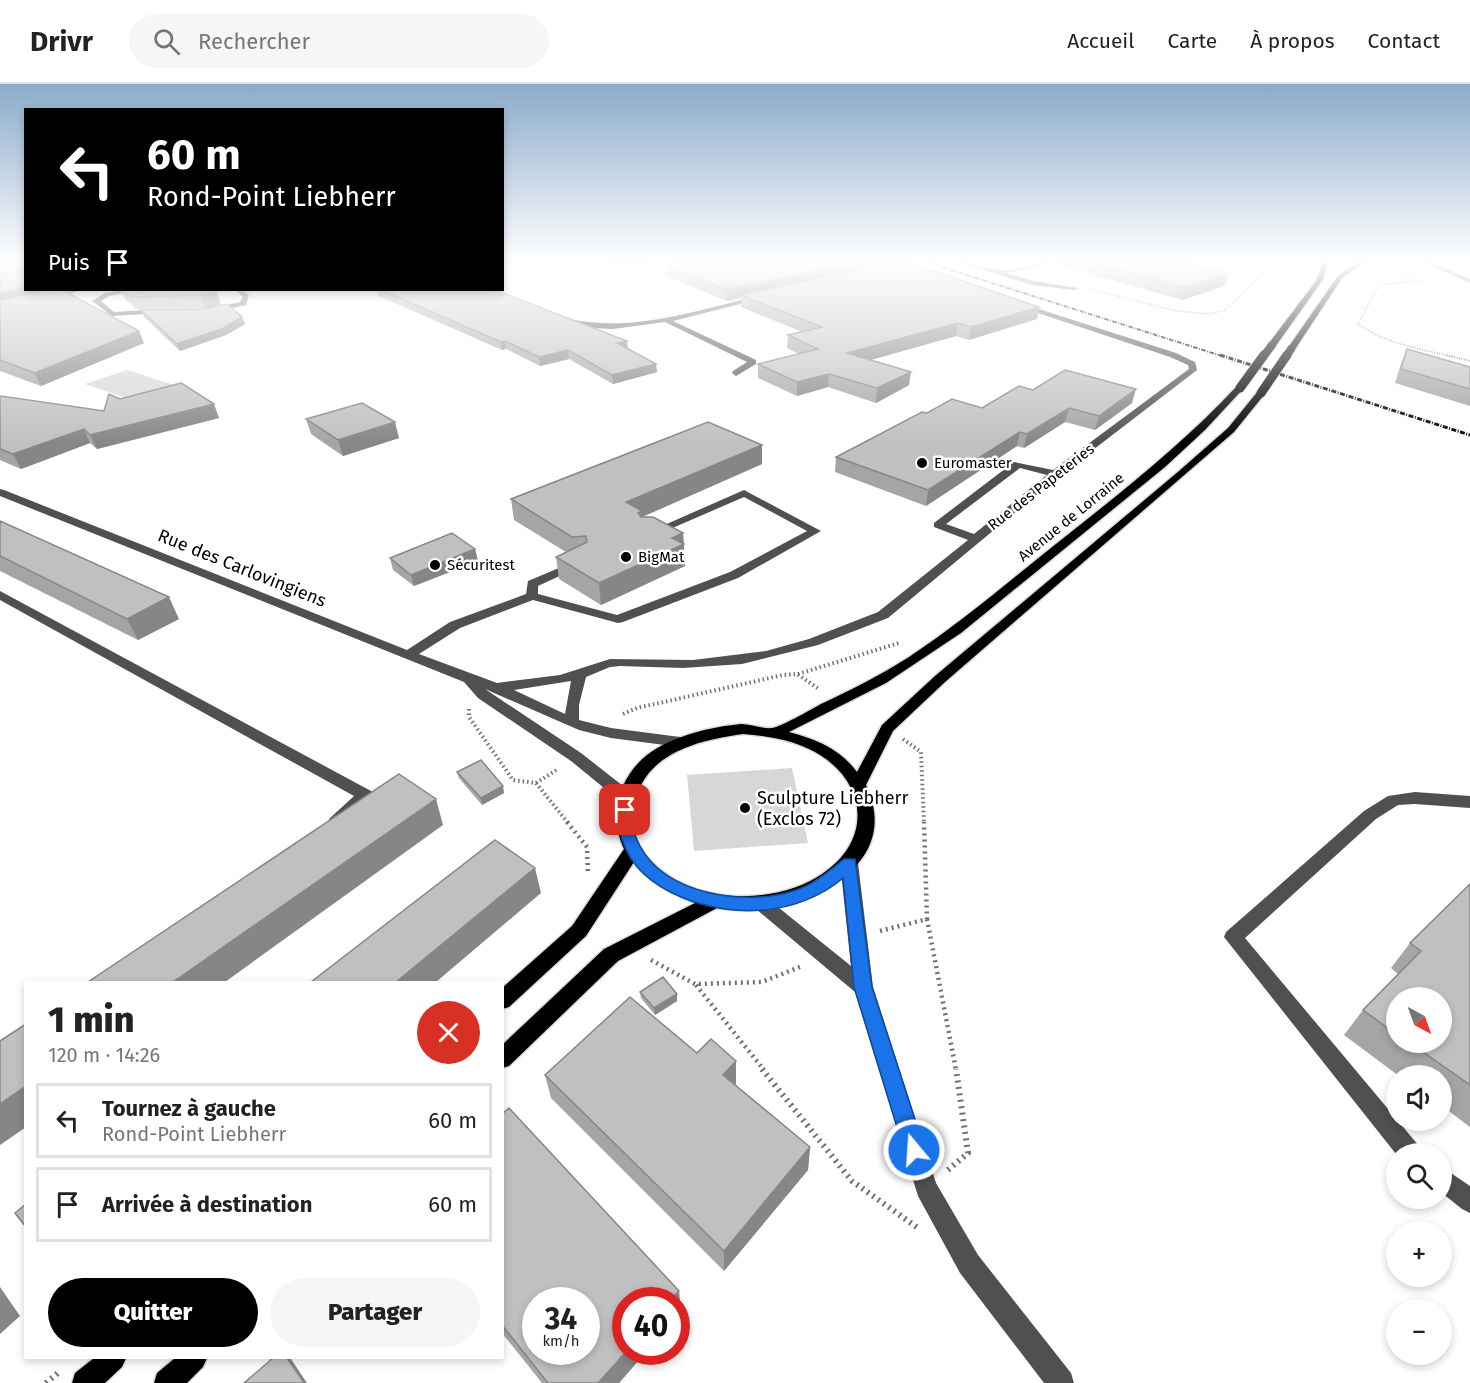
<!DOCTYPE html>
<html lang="fr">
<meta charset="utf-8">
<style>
body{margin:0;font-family:"Fira Sans",sans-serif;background:#f6f6f6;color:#222;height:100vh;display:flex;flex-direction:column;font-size:22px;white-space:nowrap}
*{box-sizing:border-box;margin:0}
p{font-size:20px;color:#767676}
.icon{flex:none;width:33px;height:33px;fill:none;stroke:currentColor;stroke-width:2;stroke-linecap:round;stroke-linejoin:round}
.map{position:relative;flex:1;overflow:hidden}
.drawer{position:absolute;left:24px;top:897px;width:480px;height:378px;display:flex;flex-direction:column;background:#fff;border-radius:0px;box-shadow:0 3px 9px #0003}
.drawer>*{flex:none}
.top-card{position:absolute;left:24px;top:24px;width:480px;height:183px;border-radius:0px;box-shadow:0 3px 9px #0003;background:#000;color:#fff;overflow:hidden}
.needle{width:39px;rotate:139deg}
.fabs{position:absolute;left:1386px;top:903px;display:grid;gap:12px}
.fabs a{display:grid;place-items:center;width:66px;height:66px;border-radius:50%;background:#fff;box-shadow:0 3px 9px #0003;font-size:30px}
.speed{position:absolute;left:522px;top:1203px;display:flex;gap:12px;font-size:30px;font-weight:700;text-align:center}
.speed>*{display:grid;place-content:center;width:78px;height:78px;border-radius:50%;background:#fff;box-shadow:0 3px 9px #0003;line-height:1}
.speed small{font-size:15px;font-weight:400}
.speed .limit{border:9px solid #d22;background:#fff;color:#111}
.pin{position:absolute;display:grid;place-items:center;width:51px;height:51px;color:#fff;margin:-26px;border-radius:12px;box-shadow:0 3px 9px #0006}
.me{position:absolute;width:66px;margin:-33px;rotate:342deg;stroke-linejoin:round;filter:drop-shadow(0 0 4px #0008)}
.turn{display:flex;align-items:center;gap:21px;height:126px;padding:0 24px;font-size:27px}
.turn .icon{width:78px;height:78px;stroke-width:2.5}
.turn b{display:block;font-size:42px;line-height:51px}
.then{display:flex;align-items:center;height:57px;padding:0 24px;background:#0003;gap:12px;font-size:22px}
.round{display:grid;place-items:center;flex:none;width:63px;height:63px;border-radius:32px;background:#f6f6f6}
.head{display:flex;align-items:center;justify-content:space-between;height:102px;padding:0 24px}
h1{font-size:36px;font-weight:800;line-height:45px}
.primary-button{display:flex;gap:12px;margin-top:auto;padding:12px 24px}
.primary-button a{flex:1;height:69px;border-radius:36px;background:#000;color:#fff;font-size:24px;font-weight:800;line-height:69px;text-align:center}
.primary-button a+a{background:#f6f6f6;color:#222}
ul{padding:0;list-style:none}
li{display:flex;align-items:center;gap:18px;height:75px;margin:0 12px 9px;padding:0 12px;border:3px solid #e0e0e0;border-radius:0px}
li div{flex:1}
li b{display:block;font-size:22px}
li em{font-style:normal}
header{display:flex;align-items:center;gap:36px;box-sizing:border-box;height:84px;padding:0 30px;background:#fff;border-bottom:2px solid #e0e0e0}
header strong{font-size:28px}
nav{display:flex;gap:33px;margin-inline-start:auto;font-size:21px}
.search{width:420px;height:54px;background:#f6f6f6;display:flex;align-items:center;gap:15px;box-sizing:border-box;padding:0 21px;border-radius:33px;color:#767676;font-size:22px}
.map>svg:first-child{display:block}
.green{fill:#d7d7d7}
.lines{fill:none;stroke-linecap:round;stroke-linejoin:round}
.major-casing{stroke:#dbdbdb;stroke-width:3}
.path-far4{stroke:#727272;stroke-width:1.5;stroke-dasharray:1 1.5;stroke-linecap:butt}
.path-far3{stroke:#727272;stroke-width:2;stroke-dasharray:1 1.5;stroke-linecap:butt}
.path-far2{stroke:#727272;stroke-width:4;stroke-dasharray:1.5 3;stroke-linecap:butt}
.path-far1{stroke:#727272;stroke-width:4.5;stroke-dasharray:2 4;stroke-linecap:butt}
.path{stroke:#727272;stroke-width:6;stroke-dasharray:2 4.5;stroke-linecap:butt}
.minor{fill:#505050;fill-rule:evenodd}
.major{fill:#000;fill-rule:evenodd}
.rail-far1{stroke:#000;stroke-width:2;stroke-dasharray:4.5 1.5 1 1.5;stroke-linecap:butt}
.rail{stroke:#000;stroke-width:3;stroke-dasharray:5 1.5 1 1.5;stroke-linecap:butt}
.major-bridge-far1-casing{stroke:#dbdbdb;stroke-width:9;stroke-linecap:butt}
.major-bridge-casing{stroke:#dbdbdb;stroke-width:10;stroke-linecap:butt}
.major-bridge-far1{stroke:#000;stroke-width:8}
.major-bridge{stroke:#000;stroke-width:9}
.wall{fill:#a5a5a5;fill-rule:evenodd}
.shaded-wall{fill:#868686}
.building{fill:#c0c0c0;stroke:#868686;stroke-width:1.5;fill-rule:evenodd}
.route{fill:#1a73e8;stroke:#114b97;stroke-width:1.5}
.poi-dot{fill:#000;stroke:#fff;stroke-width:2}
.labels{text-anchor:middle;stroke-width:5;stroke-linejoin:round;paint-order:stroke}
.far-poi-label{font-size:15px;fill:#000;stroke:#fff;text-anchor:start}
.far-street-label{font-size:15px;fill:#000;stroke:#fff}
.street-label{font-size:18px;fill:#000;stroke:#fff}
.poi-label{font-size:18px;fill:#000;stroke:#fff;text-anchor:start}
</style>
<header>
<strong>Drivr</strong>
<div class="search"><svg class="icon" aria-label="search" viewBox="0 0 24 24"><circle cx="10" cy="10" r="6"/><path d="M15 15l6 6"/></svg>Rechercher</div>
<nav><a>Accueil</a><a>Carte</a><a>À propos</a><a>Contact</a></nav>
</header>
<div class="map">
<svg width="1470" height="1299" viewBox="0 0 1470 1299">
<rect width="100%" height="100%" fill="#fff"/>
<path class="green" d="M127,286L180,303L138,318L85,300Z
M792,684L808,759L694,767L687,691Z"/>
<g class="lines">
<defs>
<path id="major" d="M1323,178H1329L1322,197L1275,263H1269V259L1316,197Z
M1358,178H1365L1342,194L1294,267H1288L1287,265L1338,192Z
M1237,302L1244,304L1205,346L1165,383L961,549L886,599L789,648C816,655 840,665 857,688L882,641L935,592L1179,387L1228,344L1258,307H1264V311L1234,348L945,598L893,647L866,701C908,790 787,836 717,824L618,877L509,982L502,984V961L604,865L695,819C670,809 651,798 634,778L586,852L509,923L502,925V904L572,842L624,765C608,732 619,693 647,671C672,652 710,643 741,640C751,640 763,645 772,644C783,642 810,626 821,620C851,606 881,591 909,573C961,539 1008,498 1056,460C1119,410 1182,361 1237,302ZM743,650C766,652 788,655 809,665C866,692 876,754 822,790C770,825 674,821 639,761C632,749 631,730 635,717C647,668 700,656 743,650Z
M94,1274H126L122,1283L105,1299H72L75,1289Z
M175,1274H207L203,1283L187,1299H154L157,1289Z"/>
</defs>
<use href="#major" class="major-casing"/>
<path class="path-far4" d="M1376,185L1416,192
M1425,196L1379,201L1358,240C1386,260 1421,265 1454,273
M1090,205L1177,227L1211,230L1225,226L1263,190L1287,178"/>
<path class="path-far3" d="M1447,271L1470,277"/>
<path class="path-far2" d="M798,590L899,559
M469,625V633L513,696L536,699L568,739
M623,630L637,624L783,591L797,590L819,605
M903,655L921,668L924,739
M536,699L558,685"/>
<path class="path-far1" d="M567,738L587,763L588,791
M927,835L956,986
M880,847L927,835L924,738
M651,876L695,900L762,898L802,882
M696,901L764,986"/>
<path class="path" d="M762,985L852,1097L918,1144
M948,1086L968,1069L956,985
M46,1299L59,1288"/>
<path class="minor" d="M958,178C973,178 986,185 1001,186C1018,187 1036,178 1054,178L1007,189L1033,197L1078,204L1075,206L1032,201Z
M1422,178H1430L1470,195V199Z
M73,206H82L47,216L43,214Z
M123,206H137L109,212L101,217L114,228L161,225L165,227L161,229L112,232L92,217L105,209Z
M235,206H242L249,211L246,221L209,229V225L240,218L243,213Z
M758,212L760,215L673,237L756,276V280L736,292L732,289L733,287L747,278L665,238L613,245L590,244L566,237L570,235C633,249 697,226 758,212Z
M1017,218L1176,269L1195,278L1197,286L1059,392L888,534L818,561L742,580L683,584L620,582L610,583L586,593L579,621V636L611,644L680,653L685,654L688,658L685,662L680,663L611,654L579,646L485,605L581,669L632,709L634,713L632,717H620L571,677L478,614L464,598L0,412V405L4,406L407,566L450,538L526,510L528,497L571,479L575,478L581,482L538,502V510L617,531L730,488L807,447L744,413L654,452H646L644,450L744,406L821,447L738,494L623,538L618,539L533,516L460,544L419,570L497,599L560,591L610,575L693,576L766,567L809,555L878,528L968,456L934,443V439L1014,378L1053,386L1189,285L1188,281L1170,273L1017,222ZM1020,384L1047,391L974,450L946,440ZM571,597L565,630L514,606Z
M0,507L371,707L373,711L343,739H331L329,735L354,712L0,516Z
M1415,708L1470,712V724L1415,720L1398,721L1376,735L1245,854L1419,1062L1422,1070H1396L1224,853L1226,848L1364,727L1388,712Z
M849,772L855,774L858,779L873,903L936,1099L978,1171L1071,1289L1074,1299H1044L960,1189L918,1112L855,908L756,825L753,820L756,815L762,813L768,815L851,882L840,779L843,774Z
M1442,1083L1470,1102V1129L1462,1125L1442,1109Z"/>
<use href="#major" class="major"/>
<path class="rail-far1" d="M926,178L1225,273"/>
<path class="rail" d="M1220,271L1470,351"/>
<defs>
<path id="major-bridge-far1" d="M1263,273L1272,261
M1286,273L1291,265"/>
<path id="major-bridge" d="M1240,304L1264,271
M1261,309L1287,271"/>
</defs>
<use href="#major-bridge-far1" class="major-bridge-far1-casing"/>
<use href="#major-bridge" class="major-bridge-casing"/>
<use href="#major-bridge-far1" class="major-bridge-far1"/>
<use href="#major-bridge" class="major-bridge"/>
</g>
<path class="wall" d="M0,178L26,206L144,259L41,302L0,287Z
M606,178H645L644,181H606Z
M1055,178H1181L1225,202L1182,216L1055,180Z
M885,179L1039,223L1037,235L969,256L956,252L870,276L909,301L876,319L828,303L797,312L758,294V280L799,270L787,264L788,251L802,248L741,223V214L727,217L666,192L665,182Z
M121,206H214L221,220L206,224L136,225L125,215Z
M378,206H495L628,265L657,288L613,300L569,275L540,282L506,265L502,266L379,212Z
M141,226L242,233L245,240L226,251L180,267L144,233Z
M1407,265L1470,283V322L1395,299L1401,279Z
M1033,306L1132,319L1095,346L1065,338L1024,364L1017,362L926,422L835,388L836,373L927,329L982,324Z
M0,313L104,327L120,315L219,334L97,365L90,359L21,385L0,376Z
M306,335L399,354L343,372L311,350Z
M762,361V380L642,433L683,449L685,482L601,521L559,495L556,473L566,468L514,436L511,415Z
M0,437L179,535L138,556L0,487Z
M475,465L478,477L414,502L393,486L390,474Z
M457,688L504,709L482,721L459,694Z
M1470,800V1043L1442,1022V992H1399L1344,951L1363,926L1398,890L1391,884L1410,859ZM1396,914L1442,958H1396Z
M640,908L677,910V917L655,931L641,914Z
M545,991L736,1001L810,1063L808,1086L724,1187L551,1014Z
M502,1030L681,1227L619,1299H542L502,1249Z"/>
<path class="shaded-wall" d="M857,178H885L884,182L741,211V214L727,217V206Z
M1229,190L1225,202L1182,216L1185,204Z
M26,203V206H51L0,222V209Z
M217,208L221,220L206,224L201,211Z
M1039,223L1037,235L969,256L971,243Z
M242,233L245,240L226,251L180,267L177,260Z
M958,239L956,252L846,283L847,269Z
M139,247L144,259L41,302L35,289Z
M505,257L506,265L502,266L501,258Z
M627,257L628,265L617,259Z
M568,266L569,275L540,282L539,273Z
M656,280L657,288L613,300L612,291Z
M911,288L909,301L876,319L877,304Z
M829,290L828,303L797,312V298Z
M1136,305L1132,319L1095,346L1099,332Z
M214,320L219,334L97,365L90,351Z
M1069,324L1065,338L1024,364L1027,350Z
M395,338L399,354L343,372L338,356Z
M84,345L90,359L21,385L13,370Z
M1020,348L1017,362L926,422L928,406Z
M762,361V380L642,433L643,448L626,418Z
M683,449L685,482L601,521L599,499L672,454Z
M475,465L478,477L414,502L411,491Z
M169,513L179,535L138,556L127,535Z
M503,702L504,709L482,721L481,714Z
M436,715L443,741L225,898H173Z
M535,784L541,809L436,898H396Z
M677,910V917L655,931L654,924Z
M736,977V1001L723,991Z
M26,1002V1043L0,1061V1020Z
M810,1063L808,1086L724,1187V1167Z
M0,1203L20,1232L0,1250Z
M679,1207L681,1227L676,1232V1216H670Z
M626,1268H646L619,1299H598Z
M287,1274H290L291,1275L307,1299H304Z"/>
<path class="building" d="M0,178H11L26,186V203L0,209Z
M684,178H857L727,206L665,182Z
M891,178H907L1039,223L971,243L958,239L847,269L911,288L877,304L829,290L797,298L758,280L818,265L788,251L822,243L741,211Z
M1091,178H1181L1229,190L1185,204Z
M45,206H62L139,247L35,289L0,276V216Z
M123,206H214L217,208L201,211L131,213Z
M381,206H495L627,257L617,259L656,280L612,291L568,266L539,273L505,257L501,258Z
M227,220L242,233L224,244L177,260L141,226L204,225Z
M1407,265L1470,283V305L1401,285Z
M1065,286L1136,305L1099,332L1069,324L1027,350L1020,348L928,406L836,373L922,328L927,329L952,315L982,324L1019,302L1033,306Z
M181,299L214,320L90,351L84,345L13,370L0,365V313L1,312L104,327L109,310L120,315Z
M362,319L395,338L338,356L306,335Z
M708,338L762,361L626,418L642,427L638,429L641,433H653L683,449L672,454L684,460L599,499L556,473L587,458L586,452L572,453L511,415Z
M0,437L169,513L127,535L0,472Z
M452,449L475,465L411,491L390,474Z
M481,676L503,702L481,714L457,688Z
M399,690L436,715L173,898H88Z
M495,756L535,784L396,898H311Z
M1470,800V1001L1409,958H1442V914H1396V950L1363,926L1421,867L1410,859Z
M663,893L677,910L654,924L640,908Z
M630,913L697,969L711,955L736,977L723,991L810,1063L724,1167L545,991Z
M26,940V1002L0,1020V957Z
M509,1024L679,1207L670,1216H626V1268L598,1299H548L502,1241V1030ZM536,1216H586V1268H536Z
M26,1120V1143L15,1129Z
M273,1274H287L304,1299H244Z"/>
<linearGradient id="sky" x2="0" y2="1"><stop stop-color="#8aabca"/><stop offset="0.49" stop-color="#fff"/><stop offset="1" stop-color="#fff" stop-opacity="0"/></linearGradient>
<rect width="1470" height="360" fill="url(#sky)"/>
<path class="route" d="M625,721L630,722C634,729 631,734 632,740C633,747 637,756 640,762C665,811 746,822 793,807C813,801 828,788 844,775H855L872,903L925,1066L922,1073L914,1076L907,1073L904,1066L854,903L843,794C821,813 791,824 763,826C714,831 640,809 623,758C619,746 613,734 620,722Z"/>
<g class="poi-dot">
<circle cx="922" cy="379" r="6"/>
<circle cx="626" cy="473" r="6"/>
<circle cx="435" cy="481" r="6"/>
<circle cx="745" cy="724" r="6"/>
</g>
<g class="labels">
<g class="far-poi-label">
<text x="934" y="384">Euromaster</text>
<text x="638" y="478">BigMat</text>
<text x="447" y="486">Sécuritest</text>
</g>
<g class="far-street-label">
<text transform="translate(1041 403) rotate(-38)" y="5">Rue des Papeteries</text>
<text transform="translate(1071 433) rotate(-39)" y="5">Avenue de Lorraine</text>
</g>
<g class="street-label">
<text transform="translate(242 484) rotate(22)" y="6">Rue des Carlovingiens</text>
</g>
<g class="poi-label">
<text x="757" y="720">Sculpture Liebherr<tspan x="757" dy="21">(Exclos 72)</tspan></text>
</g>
</g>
</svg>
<div class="fabs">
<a><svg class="needle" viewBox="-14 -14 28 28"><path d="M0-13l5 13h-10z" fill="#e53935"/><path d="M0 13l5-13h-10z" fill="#767676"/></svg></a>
<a><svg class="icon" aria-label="sound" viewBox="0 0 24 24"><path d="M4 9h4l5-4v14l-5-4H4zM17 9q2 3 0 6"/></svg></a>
<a><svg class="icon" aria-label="search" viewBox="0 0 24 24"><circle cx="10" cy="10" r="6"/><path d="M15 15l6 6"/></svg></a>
<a>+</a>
<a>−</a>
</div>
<div class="speed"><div>34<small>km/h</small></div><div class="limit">40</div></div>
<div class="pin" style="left:625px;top:726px;background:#d93025"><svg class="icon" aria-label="arrive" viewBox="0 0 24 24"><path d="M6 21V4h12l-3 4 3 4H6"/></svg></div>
<svg class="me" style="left:914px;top:1066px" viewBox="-20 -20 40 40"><circle r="17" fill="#1a73e8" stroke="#fff" stroke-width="3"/><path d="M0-11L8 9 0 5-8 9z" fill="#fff"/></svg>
<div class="top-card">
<div class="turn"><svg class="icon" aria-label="left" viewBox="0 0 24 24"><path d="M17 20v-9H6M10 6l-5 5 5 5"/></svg><div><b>60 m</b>Rond-Point Liebherr</div></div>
<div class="then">Puis<svg class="icon" aria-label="arrive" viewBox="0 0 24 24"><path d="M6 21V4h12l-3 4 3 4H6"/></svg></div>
</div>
<section class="drawer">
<div class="head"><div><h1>1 min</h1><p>120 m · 14:26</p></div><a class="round" style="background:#d93025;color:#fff"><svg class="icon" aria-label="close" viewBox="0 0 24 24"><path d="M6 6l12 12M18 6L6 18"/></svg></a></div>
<ul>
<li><svg class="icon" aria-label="left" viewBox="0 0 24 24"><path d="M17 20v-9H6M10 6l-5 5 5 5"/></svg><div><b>Tournez à gauche</b><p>Rond-Point Liebherr</p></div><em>60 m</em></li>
<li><svg class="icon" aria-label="arrive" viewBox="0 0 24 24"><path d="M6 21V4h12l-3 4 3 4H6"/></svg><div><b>Arrivée à destination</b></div><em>60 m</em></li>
</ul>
<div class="primary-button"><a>Quitter</a><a>Partager</a></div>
</section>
</div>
